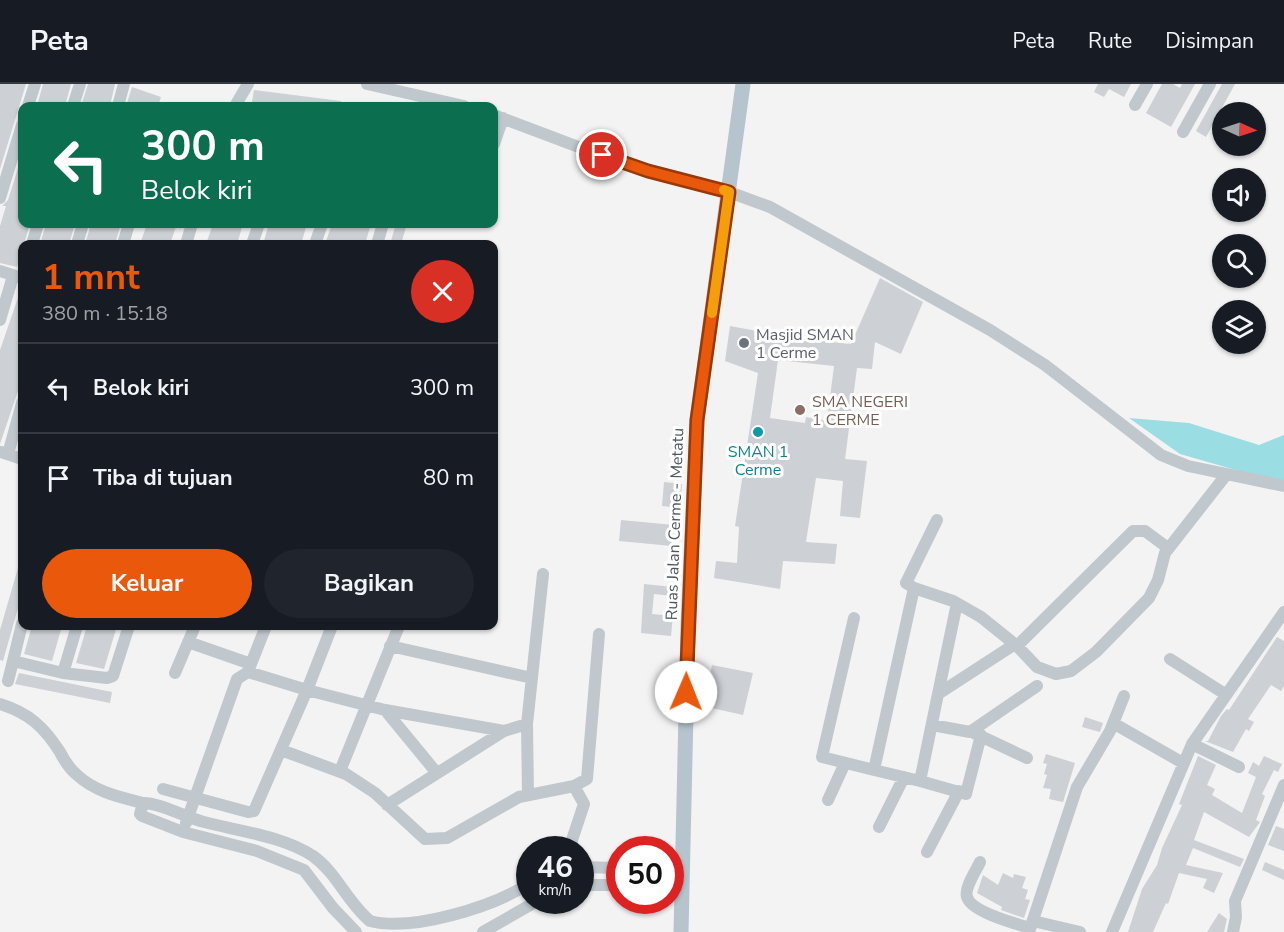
<!DOCTYPE html>
<html lang="id">
<meta charset="utf-8">
<style>
body{margin:0;font-family:"Nunito Sans",sans-serif;background:#20242c;color:#f1f3f6;height:100vh;display:flex;flex-direction:column;font-size:22px;white-space:nowrap}
*{box-sizing:border-box;margin:0}
p{font-size:20px;color:#9ea1a6}
.icon{flex:none;width:33px;height:33px;fill:none;stroke:currentColor;stroke-width:2;stroke-linecap:round;stroke-linejoin:round}
.map{position:relative;flex:1;overflow:hidden}
.panel{position:absolute;left:18px;top:156px;width:480px;height:390px;display:flex;flex-direction:column;background:#171b24;border-radius:12px;box-shadow:0 2px 4px #0004}
.panel>*{flex:none}
.top-card{position:absolute;left:18px;top:18px;width:480px;height:126px;border-radius:12px;box-shadow:0 2px 4px #0004;background:#0b6e4f;color:#fff;overflow:hidden}
.needle{width:39px;rotate:93deg}
.tools{position:absolute;left:1212px;top:18px;display:grid;gap:12px}
.tools a{display:grid;place-items:center;width:54px;height:54px;border-radius:50%;background:#171b24;box-shadow:0 2px 4px #0004;font-size:30px}
.speed{position:absolute;left:516px;top:752px;display:flex;gap:12px;font-size:30px;font-weight:700;text-align:center}
.speed>*{display:grid;place-content:center;width:78px;height:78px;border-radius:50%;background:#171b24;box-shadow:0 2px 4px #0004;line-height:1}
.speed small{font-size:15px;font-weight:400}
.speed .limit{border:9px solid #d22;background:#fff;color:#111}
.pin{position:absolute;display:grid;place-items:center;width:51px;height:51px;color:#fff;margin:-26px;border:3px solid #fff;border-radius:50%;box-shadow:0 2px 6px #0007}
.me{position:absolute;width:66px;margin:-33px;rotate:1deg;stroke-linejoin:round;filter:drop-shadow(0 0 4px #0008)}
.turn{display:flex;align-items:center;gap:21px;height:126px;padding:0 24px;font-size:27px}
.turn .icon{width:78px;height:78px;stroke-width:2.5}
.turn b{display:block;font-size:42px;line-height:51px}
.round{display:grid;place-items:center;flex:none;width:63px;height:63px;border-radius:32px;background:#20242c}
.overview{display:flex;align-items:center;justify-content:space-between;height:102px;padding:0 24px}
h1{font-size:36px;font-weight:700;line-height:45px;color:#ea580c}
.cta{display:flex;gap:12px;margin-top:auto;padding:12px 24px}
.cta a{flex:1;height:69px;border-radius:36px;background:#ea580c;color:#fff;font-size:24px;font-weight:700;line-height:69px;text-align:center}
.cta a+a{background:#20242c;color:#f1f3f6}
ul{padding:0;list-style:none}
li{display:flex;align-items:center;gap:18px;height:90px;padding:0 24px;border-top:2px solid #363941}
li div{flex:1}
li b{display:block;font-size:22px}
li em{font-style:normal}
header{display:flex;align-items:center;gap:36px;box-sizing:border-box;height:84px;padding:0 30px;background:#171b24;border-bottom:2px solid #363941}
header strong{font-size:28px}
nav{display:flex;gap:33px;margin-inline-start:auto;font-size:21px}
.map>svg:first-child{display:block}
.water{fill:#9adde3}
.building{fill:#cdd0d4;fill-rule:evenodd}
.lines{fill:none;stroke-linecap:round;stroke-linejoin:round}
.minor{stroke:#c0c8cd;stroke-width:12}
.major{stroke:#b6c4cd;stroke-width:15}
.route-casing{stroke:#983908;stroke-width:15}
.route{stroke:#ea580c;stroke-width:10}
.slow{stroke:#f59e0b;stroke-width:10}
.worship-dot{fill:#6b7280;stroke:#fff;stroke-width:2}
.education-dot{fill:#8d6e63;stroke:#fff;stroke-width:2}
.culture-dot{fill:#0f9aa8;stroke:#fff;stroke-width:2}
.labels{text-anchor:middle;stroke-width:6;stroke-linejoin:round;paint-order:stroke}
.worship-label{font-size:16px;fill:#5b616d;stroke:#fff;text-anchor:start}
.education-label{font-size:16px;fill:#785e54;stroke:#fff;text-anchor:start}
.culture-label{font-size:16px;fill:#0d838f;stroke:#fff}
.street-label{font-size:16px;fill:#4c585e;stroke:#fff}
</style>
<header>
<strong>Peta</strong>
<nav><a>Peta</a><a>Rute</a><a>Disimpan</a></nav>
</header>
<div class="map">
<svg width="1284" height="848" viewBox="0 0 1284 848">
<rect width="100%" height="100%" fill="#f4f3f3"/>
<path class="water" d="M1129,334L1189,339L1259,361L1284,351V400L1180,370Z"/>
<path class="building" d="M0,0H26L0,85Z
M43,0H71L65,22H37Z
M88,0H115L110,22H81Z
M1098,0H1131L1124,13L1109,5L1104,13L1094,8Z
M1162,0H1173L1180,4L1182,0H1195L1171,43L1146,29Z
M1222,0H1235L1206,53L1196,47Z
M132,3L161,13L158,22H126Z
M254,6L341,17V22H293L252,18Z
M22,71V140H30L17,183L0,179V142L6,122H2L8,116Z
M46,140H75L69,160H40Z
M91,140H121L115,160H85Z
M147,140H177L170,160H140Z
M213,140H243L237,160H206Z
M269,140H307L301,160H263Z
M332,140H371L365,160H325Z
M396,140H407L401,160H390Z
M880,194L923,218L901,270L875,258L872,285L857,284L845,375L867,377L860,434L840,432L843,397L816,394L806,458L837,460L835,480L783,477L780,505L714,494L716,477L737,479L739,443L735,442L758,289L725,277L730,242L773,250L784,255L815,258V251L832,253L831,258L851,260ZM778,276L834,282L827,337L806,333L805,339L770,334Z
M21,205L22,295L0,360V266Z
M664,398L682,400L680,424L662,422Z
M621,436L674,441L672,462L619,457Z
M20,477L22,478V510L3,577L0,576V546Z
M644,500L673,503L672,512L654,510L652,530L673,532L671,552L641,549Z
M32,542H62L52,577L24,570Z
M87,542H117L104,585L76,579Z
M1277,553L1284,557V602L1281,607L1271,601L1248,635L1254,638L1249,647L1246,645L1233,668L1205,657H1208L1221,632L1227,625L1229,626Z
M712,581L753,589L743,631L707,623L712,602L708,601Z
M19,589L112,608L110,619L15,600Z
M1085,633L1103,639L1100,648L1082,643Z
M1046,670L1075,679L1063,718L1049,715L1051,705L1043,704L1047,691L1044,690L1047,680L1043,679Z
M1198,672L1216,681L1207,701L1215,705L1212,711L1242,729L1256,693L1248,689L1253,678L1259,682L1264,672L1282,680L1278,688L1274,686L1262,710L1265,712L1256,736L1260,738L1249,753L1204,728L1194,756L1244,775L1240,783L1193,764L1186,781L1223,789L1214,809L1203,804L1207,795L1179,789L1168,820L1166,819L1153,848H1128L1142,805L1157,781L1162,764L1182,721L1179,720Z
M1276,742L1284,745V767L1268,761Z
M1265,778L1284,786V796L1262,786Z
M1003,789L1013,794L1014,790L1026,793L1022,804L1028,806L1025,815L1030,816L1024,834L1001,826L1002,823L977,809L983,791L998,801Z
M1219,829L1227,835L1224,848H1207Z"/>
<g class="lines">
<path class="minor" d="M367,0L464,22
M1135,21L1147,0
M28,22L35,0
M73,22L80,0
M118,22L124,0
M235,22L248,0
M494,31L621,79L729,108L770,123L990,246L1045,281L1161,371L1188,382L1284,402
M1183,48L1210,0
M494,60L503,34
M0,114L22,41
M32,160L38,140
M77,160L83,140
M123,160L129,140
M186,160L192,140
M252,160L259,140
M315,160L322,140
M377,160L383,140
M0,187L22,194
M0,236L13,192
M1,368L22,375
M8,370L22,319
M914,504L906,499L937,436
M854,534L822,673L874,686
M22,540L13,577L63,589
M77,542L63,589L107,594L113,592L129,542
M332,542L307,606L385,626L504,647L527,640L528,711
M188,558L251,580
M1015,560L938,610L920,697L874,686L914,504L953,517L981,533L1017,562L1037,583L1056,590L1071,587L1096,568L1149,514L1158,496L1165,469L1226,391
M390,562L532,594
M1017,562L1133,447H1145L1168,464
M1170,575L1225,610
M249,585L266,542
M175,589L195,542
M8,597L13,577
M938,610L957,519
M0,620C29,629 44,643 60,668C64,676 69,684 76,690C95,708 119,713 143,719
M385,626L436,688
M1113,639L1183,679
M527,640L543,490
M932,641L970,648L1037,602
M974,649L1027,674
M1192,660L1239,683
M281,666L346,690L375,709L425,755L447,754L519,713L574,702L584,720L569,765
M340,687L399,542
M920,697L966,710L981,651
M574,702L587,695L599,550
M163,705L248,728L254,727L307,606L248,588L237,595L186,739
M828,716L845,679
M387,721L504,647
M879,743L904,693
M927,768L959,707
M980,778C976,787 964,804 967,813C971,828 1017,840 1030,844
M580,783L620,784
M580,801H620
M1033,837L1080,848
M356,848L333,824L304,786L257,767L183,748L142,732L140,730L143,719C158,718 187,734 204,738C238,747 283,752 313,772C337,789 347,818 370,837C412,848 493,823 530,799
M483,848L539,816
M1029,848L1077,703L1110,647L1124,612
M1112,848L1192,660L1284,528
M1233,848L1236,833L1235,817L1284,701"/>
<path class="major" d="M681,848L688,542L697,336L743,0"/>
</g>
<g class="lines">
<defs>
<path id="route" d="M602,71L648,87L729,108L697,336L686,608"/>
</defs>
<use href="#route" class="route-casing"/>
<use href="#route" class="route"/>
<path class="slow" d="M712,229L729,108L724,106"/>
</g>
<circle class="worship-dot" cx="744" cy="259" r="6"/>
<circle class="education-dot" cx="800" cy="326" r="6"/>
<circle class="culture-dot" cx="758" cy="348" r="6"/>
<g class="labels">
<g class="worship-label">
<text x="756" y="256">Masjid SMAN<tspan x="756" dy="18">1 Cerme</tspan></text>
</g>
<g class="education-label">
<text x="812" y="323">SMA NEGERI<tspan x="812" dy="18">1 CERME</tspan></text>
</g>
<g class="culture-label">
<text x="758" y="373">SMAN 1<tspan x="758" dy="18">Cerme</tspan></text>
</g>
<g class="street-label">
<text transform="translate(674 440) rotate(-88)" y="6">Ruas Jalan Cerme - Metatu</text>
</g>
</g>
</svg>
<div class="tools">
<a><svg class="needle" viewBox="-14 -14 28 28"><path d="M0-13l5 13h-10z" fill="#e53935"/><path d="M0 13l5-13h-10z" fill="#9ea1a6"/></svg></a>
<a><svg class="icon" aria-label="sound" viewBox="0 0 24 24"><path d="M4 9h4l5-4v14l-5-4H4zM17 9q2 3 0 6"/></svg></a>
<a><svg class="icon" aria-label="search" viewBox="0 0 24 24"><circle cx="10" cy="10" r="6"/><path d="M15 15l6 6"/></svg></a>
<a><svg class="icon" aria-label="layers" viewBox="0 0 24 24"><path d="M12 4l9 5-9 5-9-5zM3 14l9 5 9-5"/></svg></a>
</div>
<div class="speed"><div>46<small>km/h</small></div><div class="limit">50</div></div>
<div class="pin" style="left:602px;top:71px;background:#d93025"><svg class="icon" aria-label="arrive" viewBox="0 0 24 24"><path d="M6 21V4h12l-3 4 3 4H6"/></svg></div>
<svg class="me" style="left:686px;top:608px" viewBox="-20 -20 40 40"><circle r="19" fill="#fff"/><path d="M0-13L10 11 0 6-10 11z" fill="#ea580c"/></svg>
<div class="top-card">
<div class="turn"><svg class="icon" aria-label="left" viewBox="0 0 24 24"><path d="M17 20v-9H6M10 6l-5 5 5 5"/></svg><div><b>300 m</b>Belok kiri</div></div>
</div>
<section class="panel">
<div class="overview"><div><h1>1 mnt</h1><p>380 m · 15:18</p></div><a class="round" style="background:#d93025;color:#fff"><svg class="icon" aria-label="close" viewBox="0 0 24 24"><path d="M6 6l12 12M18 6L6 18"/></svg></a></div>
<ul>
<li><svg class="icon" aria-label="left" viewBox="0 0 24 24"><path d="M17 20v-9H6M10 6l-5 5 5 5"/></svg><div><b>Belok kiri</b></div><em>300 m</em></li>
<li><svg class="icon" aria-label="arrive" viewBox="0 0 24 24"><path d="M6 21V4h12l-3 4 3 4H6"/></svg><div><b>Tiba di tujuan</b></div><em>80 m</em></li>
</ul>
<div class="cta"><a>Keluar</a><a>Bagikan</a></div>
</section>
</div>
